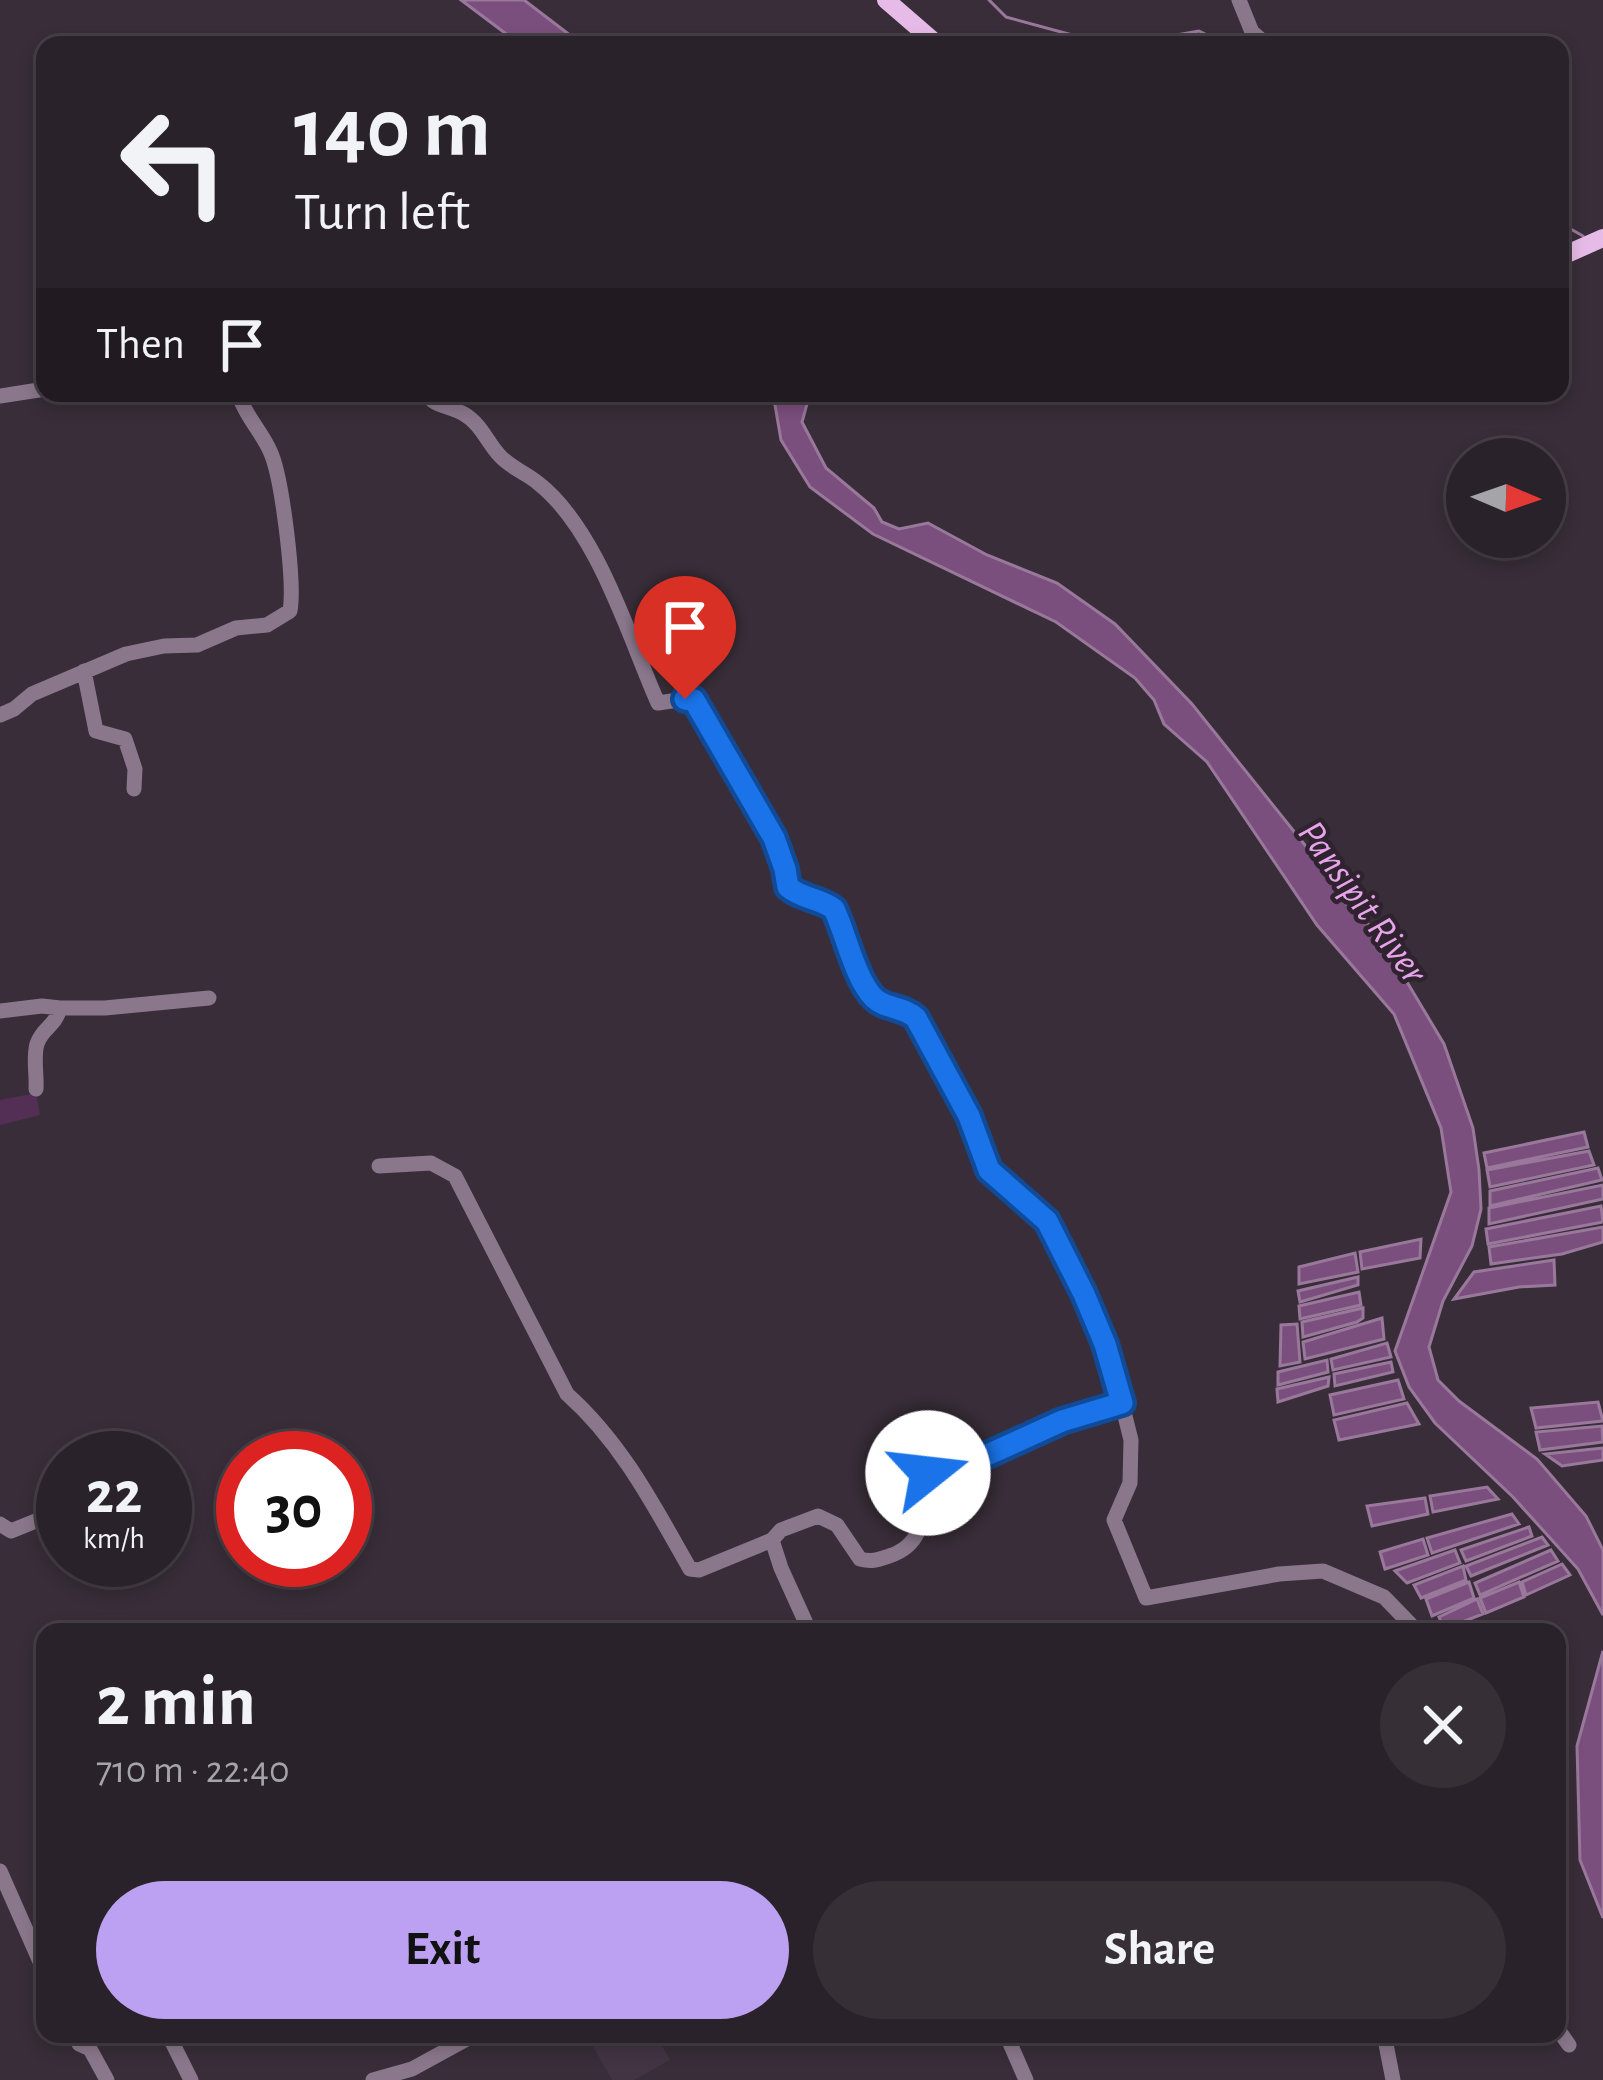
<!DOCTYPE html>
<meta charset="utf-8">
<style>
body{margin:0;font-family:"Alegreya Sans",sans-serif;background:#362f36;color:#f1f3f6;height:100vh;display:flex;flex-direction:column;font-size:45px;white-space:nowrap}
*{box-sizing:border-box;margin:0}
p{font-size:39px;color:#a5a4a8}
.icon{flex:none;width:66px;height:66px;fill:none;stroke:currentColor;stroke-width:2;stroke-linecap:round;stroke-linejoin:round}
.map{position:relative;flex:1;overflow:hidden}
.details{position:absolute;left:36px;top:1623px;width:1530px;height:420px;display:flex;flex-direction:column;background:#2a222a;border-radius:24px;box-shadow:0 6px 18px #0003,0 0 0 3px #463f47}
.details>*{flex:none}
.guide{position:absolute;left:36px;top:36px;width:1533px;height:366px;border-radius:24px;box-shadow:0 6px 18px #0003,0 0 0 3px #463f47;background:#2a222a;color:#f1f3f6;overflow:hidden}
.needle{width:78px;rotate:92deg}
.buttons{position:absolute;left:1446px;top:438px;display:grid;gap:24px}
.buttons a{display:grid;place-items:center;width:120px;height:120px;border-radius:50%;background:#2a222a;box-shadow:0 6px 18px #0003,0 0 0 3px #463f47;font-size:60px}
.speed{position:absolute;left:36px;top:1431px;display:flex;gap:24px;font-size:60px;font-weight:700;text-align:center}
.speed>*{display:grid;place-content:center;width:156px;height:156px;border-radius:50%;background:#2a222a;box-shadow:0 6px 18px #0003,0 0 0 3px #463f47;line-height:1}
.speed small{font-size:30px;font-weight:400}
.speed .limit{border:18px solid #d22;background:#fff;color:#111}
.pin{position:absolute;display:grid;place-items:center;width:102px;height:102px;color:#fff;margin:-123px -51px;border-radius:50% 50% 50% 0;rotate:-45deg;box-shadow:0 0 12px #0007}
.pin .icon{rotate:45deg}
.me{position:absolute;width:132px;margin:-66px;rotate:74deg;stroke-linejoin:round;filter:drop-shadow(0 0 9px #0008)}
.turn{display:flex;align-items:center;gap:42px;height:252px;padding:0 60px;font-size:54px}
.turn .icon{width:156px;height:156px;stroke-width:2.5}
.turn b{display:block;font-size:84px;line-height:102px}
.then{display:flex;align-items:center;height:114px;padding:0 60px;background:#0003;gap:24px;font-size:45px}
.round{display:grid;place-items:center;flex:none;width:126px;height:126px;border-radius:63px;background:#362f36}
.headline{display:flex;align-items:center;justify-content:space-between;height:204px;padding:0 60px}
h1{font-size:72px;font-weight:600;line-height:90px}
.cta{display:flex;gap:24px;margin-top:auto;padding:24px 60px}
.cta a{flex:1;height:138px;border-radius:72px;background:#bca0f2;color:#111;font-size:48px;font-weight:600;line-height:138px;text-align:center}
.cta a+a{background:#362f36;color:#f1f3f6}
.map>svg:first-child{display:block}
.built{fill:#433444}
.green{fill:#532f55}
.water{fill:#7b4f7d;stroke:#99789b;stroke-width:3}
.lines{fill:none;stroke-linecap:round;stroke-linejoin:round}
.stream{stroke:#99789b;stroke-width:3}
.minor{stroke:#8b778c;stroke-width:15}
.major{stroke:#e6bbe7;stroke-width:18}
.route-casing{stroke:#114b97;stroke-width:30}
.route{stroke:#1a73e8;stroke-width:21}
.labels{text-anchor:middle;stroke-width:9;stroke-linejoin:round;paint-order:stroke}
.water-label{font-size:39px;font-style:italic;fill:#e7a4ea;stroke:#2e232e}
</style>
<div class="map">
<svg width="1603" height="2080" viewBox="0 0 1603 2080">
<rect width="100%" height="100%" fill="#382d38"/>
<path class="built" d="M586,2034H656L670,2060L634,2080H612Z"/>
<path class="green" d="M36,1093L40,1115L0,1125V1100Z"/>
<path class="water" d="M461,0H524L583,45H521Z
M764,393H803L807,404L802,422L826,468L874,508L882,522L899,529L928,523L987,555L1057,583L1115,624L1192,704L1385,945L1444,1044L1473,1128L1479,1170L1481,1209L1472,1246L1443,1301L1429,1347L1438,1380L1459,1401L1537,1459L1586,1516L1603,1550V1615L1578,1569L1513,1497L1435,1423L1409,1387L1395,1351L1451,1192L1441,1128L1394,1014L1317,925L1207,762L1164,724L1154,700L1135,678L1056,622L873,534L810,487L781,440L775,405Z
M1584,1132L1588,1147L1487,1168L1484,1153Z
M1589,1151L1594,1165L1490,1187L1487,1170Z
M1598,1168L1602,1180L1490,1206V1191Z
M1603,1185V1199L1489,1224V1208Z
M1601,1206L1603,1222L1488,1244L1486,1229Z
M1603,1227V1242L1562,1254L1491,1264L1489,1247Z
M1421,1239L1420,1258L1362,1269L1360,1252Z
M1355,1253L1358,1272L1299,1284V1267Z
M1554,1260L1555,1285L1519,1287L1454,1299L1474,1272Z
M1358,1277V1285L1300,1302L1298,1291Z
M1359,1292L1361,1305L1300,1319L1299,1306Z
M1363,1308V1318L1357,1322L1303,1337L1302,1322Z
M1382,1318L1384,1339L1305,1359L1303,1342Z
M1297,1324L1300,1362L1280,1366L1281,1325Z
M1387,1343L1391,1357L1333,1370L1331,1359Z
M1327,1360L1328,1372L1278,1385V1372Z
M1391,1362L1393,1372L1335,1386L1334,1374Z
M1329,1377L1328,1386L1278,1402L1277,1389Z
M1398,1380L1404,1399L1334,1415L1330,1395Z
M1598,1402L1603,1421L1536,1428L1531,1408Z
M1407,1403L1419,1424L1339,1440L1334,1420Z
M1602,1426L1603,1442L1540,1450L1536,1432Z
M1603,1448V1460L1562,1466L1545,1454Z
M1487,1487L1498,1499L1433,1512L1430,1496Z
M1425,1498L1428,1514L1372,1526L1367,1506Z
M1512,1514L1519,1524L1432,1553L1427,1538Z
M1529,1527L1532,1536L1466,1561L1461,1550Z
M1542,1537L1548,1545L1471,1576L1466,1566Z
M1423,1539L1428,1555L1385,1569L1380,1552Z
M1455,1550L1460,1563L1407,1583L1395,1571Z
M1551,1550L1558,1561L1480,1595L1475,1583Z
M1562,1564L1570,1575L1526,1595L1522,1582Z
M1463,1566L1466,1580L1421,1598L1414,1585Z
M1469,1582L1474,1598L1432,1616L1426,1599Z
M1519,1582L1524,1597L1486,1613L1480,1598Z
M1477,1599L1483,1614L1444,1629L1439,1617Z
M1603,1651V1918L1580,1860L1577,1746Z"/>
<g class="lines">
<path class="stream" d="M989,0L1006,17L1076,36L1131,43L1199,31L1228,45
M1560,223L1583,236"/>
<path class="minor" d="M1239,0L1252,32L1267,45
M425,393C436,408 449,405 464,414C481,424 487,442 500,456C511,468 526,473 538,483C597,529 628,635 658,703L685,699L693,701L774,839L788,887L796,894L825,902L834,909C845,934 855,979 874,998C886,1009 903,1006 916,1018L969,1116L989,1170L1047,1221L1084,1294L1105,1344L1122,1404L1062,1421L974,1461L928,1473C923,1507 928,1544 889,1556C877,1560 872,1562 860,1559L837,1525L818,1516L781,1530L772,1540L781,1568L810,1632
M0,396L45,389
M84,671L96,731L125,739L135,769L134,789
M0,715L14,709L32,694L126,654L164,646L197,645L236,628L267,625L290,611C295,583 282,476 270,451C261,431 244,414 238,393
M60,1008H105L209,998
M0,1011L42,1006L60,1008C55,1027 42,1028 37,1044C33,1057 37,1075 36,1089
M379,1166L431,1163L455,1176L567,1394C622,1443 654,1506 690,1569L699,1570L772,1540
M1122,1404L1131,1440L1130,1483L1114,1520L1146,1598L1279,1574L1323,1571L1384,1597L1418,1632
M0,1524L11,1531L63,1510
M0,1871L45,1973
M1557,2028L1569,2045
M74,2034L79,2044L90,2049L107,2080
M168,2034L191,2080
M1006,2034L1026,2080
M1384,2034L1393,2080
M373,2080L412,2069L476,2034"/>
<path class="major" d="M886,0L938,45
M1560,257L1603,238"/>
</g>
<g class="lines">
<defs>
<path id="route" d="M685,699L694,700L774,838L785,869L788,887C802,899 820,898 834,909C846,934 855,979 874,998C885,1009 903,1006 916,1018L969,1116L989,1170L1047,1221L1084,1294L1105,1344L1122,1403L1062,1421L974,1461L928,1473"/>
</defs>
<use href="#route" class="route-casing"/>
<use href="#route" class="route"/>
</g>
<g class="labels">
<g class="water-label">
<text transform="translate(1364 901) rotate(54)" y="14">Pansipit River</text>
</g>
</g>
</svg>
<div class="buttons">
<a><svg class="needle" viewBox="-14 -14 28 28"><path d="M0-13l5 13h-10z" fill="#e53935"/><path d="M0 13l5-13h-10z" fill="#a5a4a8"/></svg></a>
</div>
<div class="speed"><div>22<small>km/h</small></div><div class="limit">30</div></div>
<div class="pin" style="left:685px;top:699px;background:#d93025"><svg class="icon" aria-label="arrive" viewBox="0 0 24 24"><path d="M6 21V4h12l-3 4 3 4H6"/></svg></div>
<svg class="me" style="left:928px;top:1473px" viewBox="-20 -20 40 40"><circle r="19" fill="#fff"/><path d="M0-13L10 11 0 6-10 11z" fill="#1a73e8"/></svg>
<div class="guide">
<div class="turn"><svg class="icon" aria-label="left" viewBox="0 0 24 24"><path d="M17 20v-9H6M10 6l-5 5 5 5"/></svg><div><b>140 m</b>Turn left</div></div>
<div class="then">Then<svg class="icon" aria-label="arrive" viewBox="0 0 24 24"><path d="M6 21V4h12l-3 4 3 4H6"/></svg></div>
</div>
<section class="details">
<div class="headline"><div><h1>2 min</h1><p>710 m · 22:40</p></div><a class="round"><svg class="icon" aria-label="close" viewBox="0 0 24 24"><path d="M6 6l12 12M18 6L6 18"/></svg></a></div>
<div class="cta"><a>Exit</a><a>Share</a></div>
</section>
</div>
